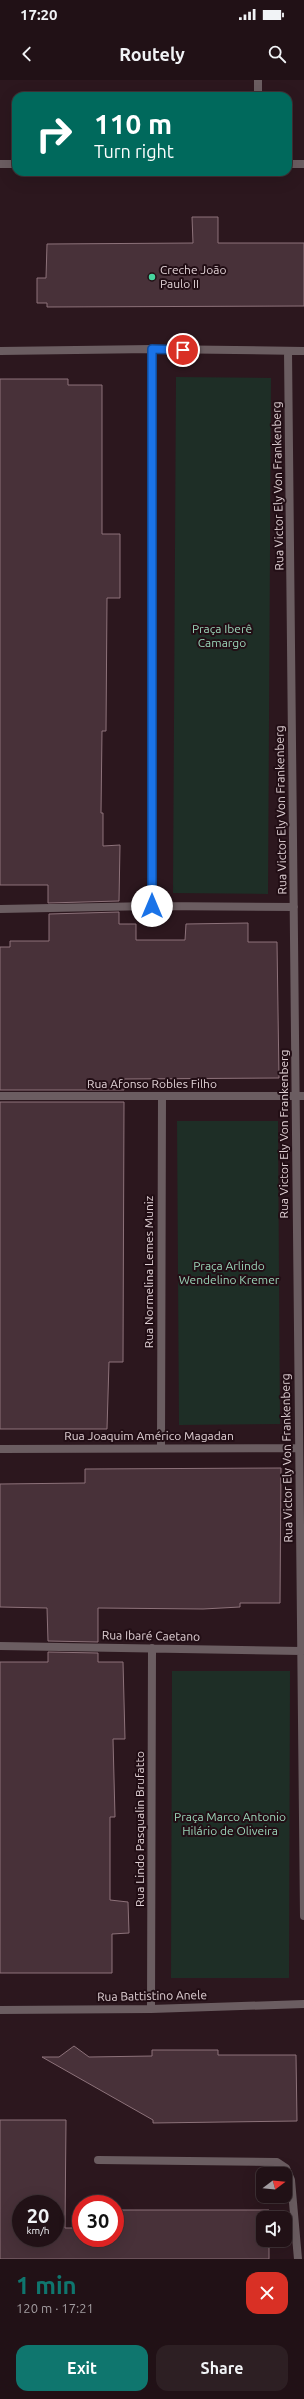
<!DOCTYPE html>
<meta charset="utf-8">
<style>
body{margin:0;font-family:Ubuntu,sans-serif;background:#2d1f23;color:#f1f3f6;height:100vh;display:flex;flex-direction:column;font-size:15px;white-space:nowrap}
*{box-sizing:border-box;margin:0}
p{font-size:13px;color:#a29da1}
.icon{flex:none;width:22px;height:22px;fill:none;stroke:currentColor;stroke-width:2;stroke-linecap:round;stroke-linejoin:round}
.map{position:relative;height:2179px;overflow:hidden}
.side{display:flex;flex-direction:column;background:#211116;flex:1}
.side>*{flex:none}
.guide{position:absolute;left:12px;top:12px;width:280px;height:84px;border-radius:12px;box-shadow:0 4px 16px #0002,0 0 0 1px #3e3135;background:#00695c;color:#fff;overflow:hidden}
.needle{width:26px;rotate:74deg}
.buttons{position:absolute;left:256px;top:2087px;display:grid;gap:8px}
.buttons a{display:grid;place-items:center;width:36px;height:36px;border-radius:8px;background:#211116;box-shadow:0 4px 16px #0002,0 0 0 1px #3e3135;font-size:20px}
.speed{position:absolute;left:12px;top:2115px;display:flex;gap:8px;font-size:20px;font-weight:700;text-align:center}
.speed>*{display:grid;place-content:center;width:52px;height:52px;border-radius:50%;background:#211116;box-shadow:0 4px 16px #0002,0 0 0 1px #3e3135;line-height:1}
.speed small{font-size:10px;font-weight:400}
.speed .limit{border:6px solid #d22;background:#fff;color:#111}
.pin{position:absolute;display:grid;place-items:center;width:34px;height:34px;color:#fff;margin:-17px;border:2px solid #fff;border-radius:50%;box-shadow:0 1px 4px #0007}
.me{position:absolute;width:44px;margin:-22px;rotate:0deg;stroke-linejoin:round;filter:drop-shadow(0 0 3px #0008)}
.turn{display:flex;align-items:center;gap:14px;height:84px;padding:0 16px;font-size:18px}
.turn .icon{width:52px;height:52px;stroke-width:2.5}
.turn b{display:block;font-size:28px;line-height:34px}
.round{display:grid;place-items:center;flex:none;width:42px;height:42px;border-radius:12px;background:#2d1f23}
.summary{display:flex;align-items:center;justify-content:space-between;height:68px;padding:0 16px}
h1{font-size:24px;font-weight:600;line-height:30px;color:#0f766e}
.action{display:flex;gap:8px;margin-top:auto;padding:8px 16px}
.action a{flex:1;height:46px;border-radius:12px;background:#0f766e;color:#fff;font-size:16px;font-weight:600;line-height:46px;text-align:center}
.action a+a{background:#2d1f23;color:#f1f3f6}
.status{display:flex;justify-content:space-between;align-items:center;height:28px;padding:0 20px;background:#211116;direction:ltr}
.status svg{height:11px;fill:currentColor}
header{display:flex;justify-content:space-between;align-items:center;height:52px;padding:0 16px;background:#211116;font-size:18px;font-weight:600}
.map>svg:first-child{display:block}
.green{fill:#1e2e26}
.building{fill:#483139;stroke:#8d727a;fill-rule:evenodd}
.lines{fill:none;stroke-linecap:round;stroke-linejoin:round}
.service{stroke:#6b5d61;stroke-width:8}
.minor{stroke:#6b5d61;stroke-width:8}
.tertiary{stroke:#6b5d61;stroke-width:8}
.route-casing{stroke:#114b97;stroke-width:10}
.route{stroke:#1a73e8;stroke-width:7}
.poi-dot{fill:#47d49e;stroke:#220e15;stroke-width:1.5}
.labels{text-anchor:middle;stroke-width:4;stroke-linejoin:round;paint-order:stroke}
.poi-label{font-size:12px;fill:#e0d1d5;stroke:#220e15;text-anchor:start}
.street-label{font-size:12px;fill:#e0d1d5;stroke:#220e15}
.park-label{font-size:12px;fill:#9bd6b9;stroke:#220e15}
</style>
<div class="status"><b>17:20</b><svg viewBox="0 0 49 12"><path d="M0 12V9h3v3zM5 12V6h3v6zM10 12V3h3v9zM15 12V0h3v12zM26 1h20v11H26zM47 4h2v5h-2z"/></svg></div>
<header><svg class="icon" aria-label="back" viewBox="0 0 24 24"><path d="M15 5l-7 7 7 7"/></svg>Routely<svg class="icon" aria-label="search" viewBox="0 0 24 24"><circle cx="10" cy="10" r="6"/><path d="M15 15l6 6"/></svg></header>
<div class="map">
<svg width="304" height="2179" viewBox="0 0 304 2179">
<rect width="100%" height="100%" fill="#2c171e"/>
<path class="green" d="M176,297L271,298L268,814L173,813Z
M177,1041H278L280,1344L179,1345Z
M172,1591H290L289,1898H171Z"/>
<path class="building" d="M192,137H218V163H304V226L47,227V223H37V198H46L47,164L193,163Z
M0,299H68V305H102V454H120V518H107L106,651H102L101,733H103V766L120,765L119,821L48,823V805H0Z
M119,832V844H136V860H185L186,844L248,843V862H277L279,998L124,999V1010H0V867H10V861H49V834Z
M0,1022H124L123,1282H109L107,1349H0Z
M281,1388L280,1523H240V1527L203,1529L98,1528V1562L48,1561L47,1528L0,1527V1404L85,1403V1389Z
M48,1572L98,1573V1582H123L125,1659H113L115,1737H110V1820L128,1822L129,1853L112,1854V1893H0V1582H48Z
M74,1966L89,1977L152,1976V1970H218V1975H296L297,2041L153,2043V2040L42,1977H59Z
M0,2040H66L65,2148H81V2158H115V2130H269V2138H263V2160H269V2179H0ZM21,2124H55V2158H21Z"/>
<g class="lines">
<path class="service" d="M258,0V16
M98,2080L277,2082L286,2088L291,2100L298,2179"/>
<path class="minor" d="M0,271L152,269L304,271
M288,271L304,1836
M152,826V269
M0,829L152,826L294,827
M0,1016H304
M161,1368L162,1016
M0,1369L298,1368
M0,1566L301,1571
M151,1929L152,1568
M0,1930L151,1929L304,1924"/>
<path class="tertiary" d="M0,84H16
M288,84H304"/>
</g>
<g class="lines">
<defs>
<path id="route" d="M152,826V269L183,270"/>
</defs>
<use href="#route" class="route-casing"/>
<use href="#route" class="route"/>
</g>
<circle class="poi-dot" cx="152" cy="197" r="4"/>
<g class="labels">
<g class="poi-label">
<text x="160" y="194">Creche João<tspan x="160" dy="14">Paulo II</tspan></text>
</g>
<g class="street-label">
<text transform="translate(278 406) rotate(-91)" y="4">Rua Victor Ely Von Frankenberg</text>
<text transform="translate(281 730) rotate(-91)" y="4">Rua Victor Ely Von Frankenberg</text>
<text x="152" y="1008">Rua Afonso Robles Filho</text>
<text transform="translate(284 1054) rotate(-90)" y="4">Rua Victor Ely Von Frankenberg</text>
<text transform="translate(149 1192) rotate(-90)" y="4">Rua Normelina Lemes Muniz</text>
<text x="149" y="1360">Rua Joaquim Américo Magadan</text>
<text transform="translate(287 1378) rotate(-91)" y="4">Rua Victor Ely Von Frankenberg</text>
<text transform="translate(151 1556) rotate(1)" y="4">Rua Ibaré Caetano</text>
<text transform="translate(140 1749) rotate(-90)" y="4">Rua Lindo Pasqualin Brufatto</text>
<text transform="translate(152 1916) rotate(-1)" y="4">Rua Battistino Anele</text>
</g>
<g class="park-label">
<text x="222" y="553">Praça Iberê<tspan x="222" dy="14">Camargo</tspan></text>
<text x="229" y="1190">Praça Arlindo<tspan x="229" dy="14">Wendelino Kremer</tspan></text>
<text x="230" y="1741">Praça Marco Antonio<tspan x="230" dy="14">Hilário de Oliveira</tspan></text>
</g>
</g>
</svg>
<div class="buttons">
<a><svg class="needle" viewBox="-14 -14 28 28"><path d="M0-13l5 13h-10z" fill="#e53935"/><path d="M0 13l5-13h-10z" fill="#a29da1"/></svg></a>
<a><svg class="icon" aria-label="sound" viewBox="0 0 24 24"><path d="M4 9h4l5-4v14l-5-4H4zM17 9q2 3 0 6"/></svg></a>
</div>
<div class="speed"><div>20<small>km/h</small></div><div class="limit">30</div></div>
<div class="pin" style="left:183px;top:270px;background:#d93025"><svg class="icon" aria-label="arrive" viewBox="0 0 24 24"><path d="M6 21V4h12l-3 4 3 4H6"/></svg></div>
<svg class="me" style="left:152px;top:826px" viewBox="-20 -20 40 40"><circle r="19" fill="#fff"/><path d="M0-13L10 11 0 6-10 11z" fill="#1a73e8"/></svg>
<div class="guide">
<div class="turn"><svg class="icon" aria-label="right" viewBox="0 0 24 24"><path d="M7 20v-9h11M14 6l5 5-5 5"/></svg><div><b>110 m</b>Turn right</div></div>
</div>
</div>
<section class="side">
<div class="summary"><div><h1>1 min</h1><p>120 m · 17:21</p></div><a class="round" style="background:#d93025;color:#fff"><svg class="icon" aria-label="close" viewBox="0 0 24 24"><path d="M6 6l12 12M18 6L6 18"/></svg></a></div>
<div class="action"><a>Exit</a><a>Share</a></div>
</section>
